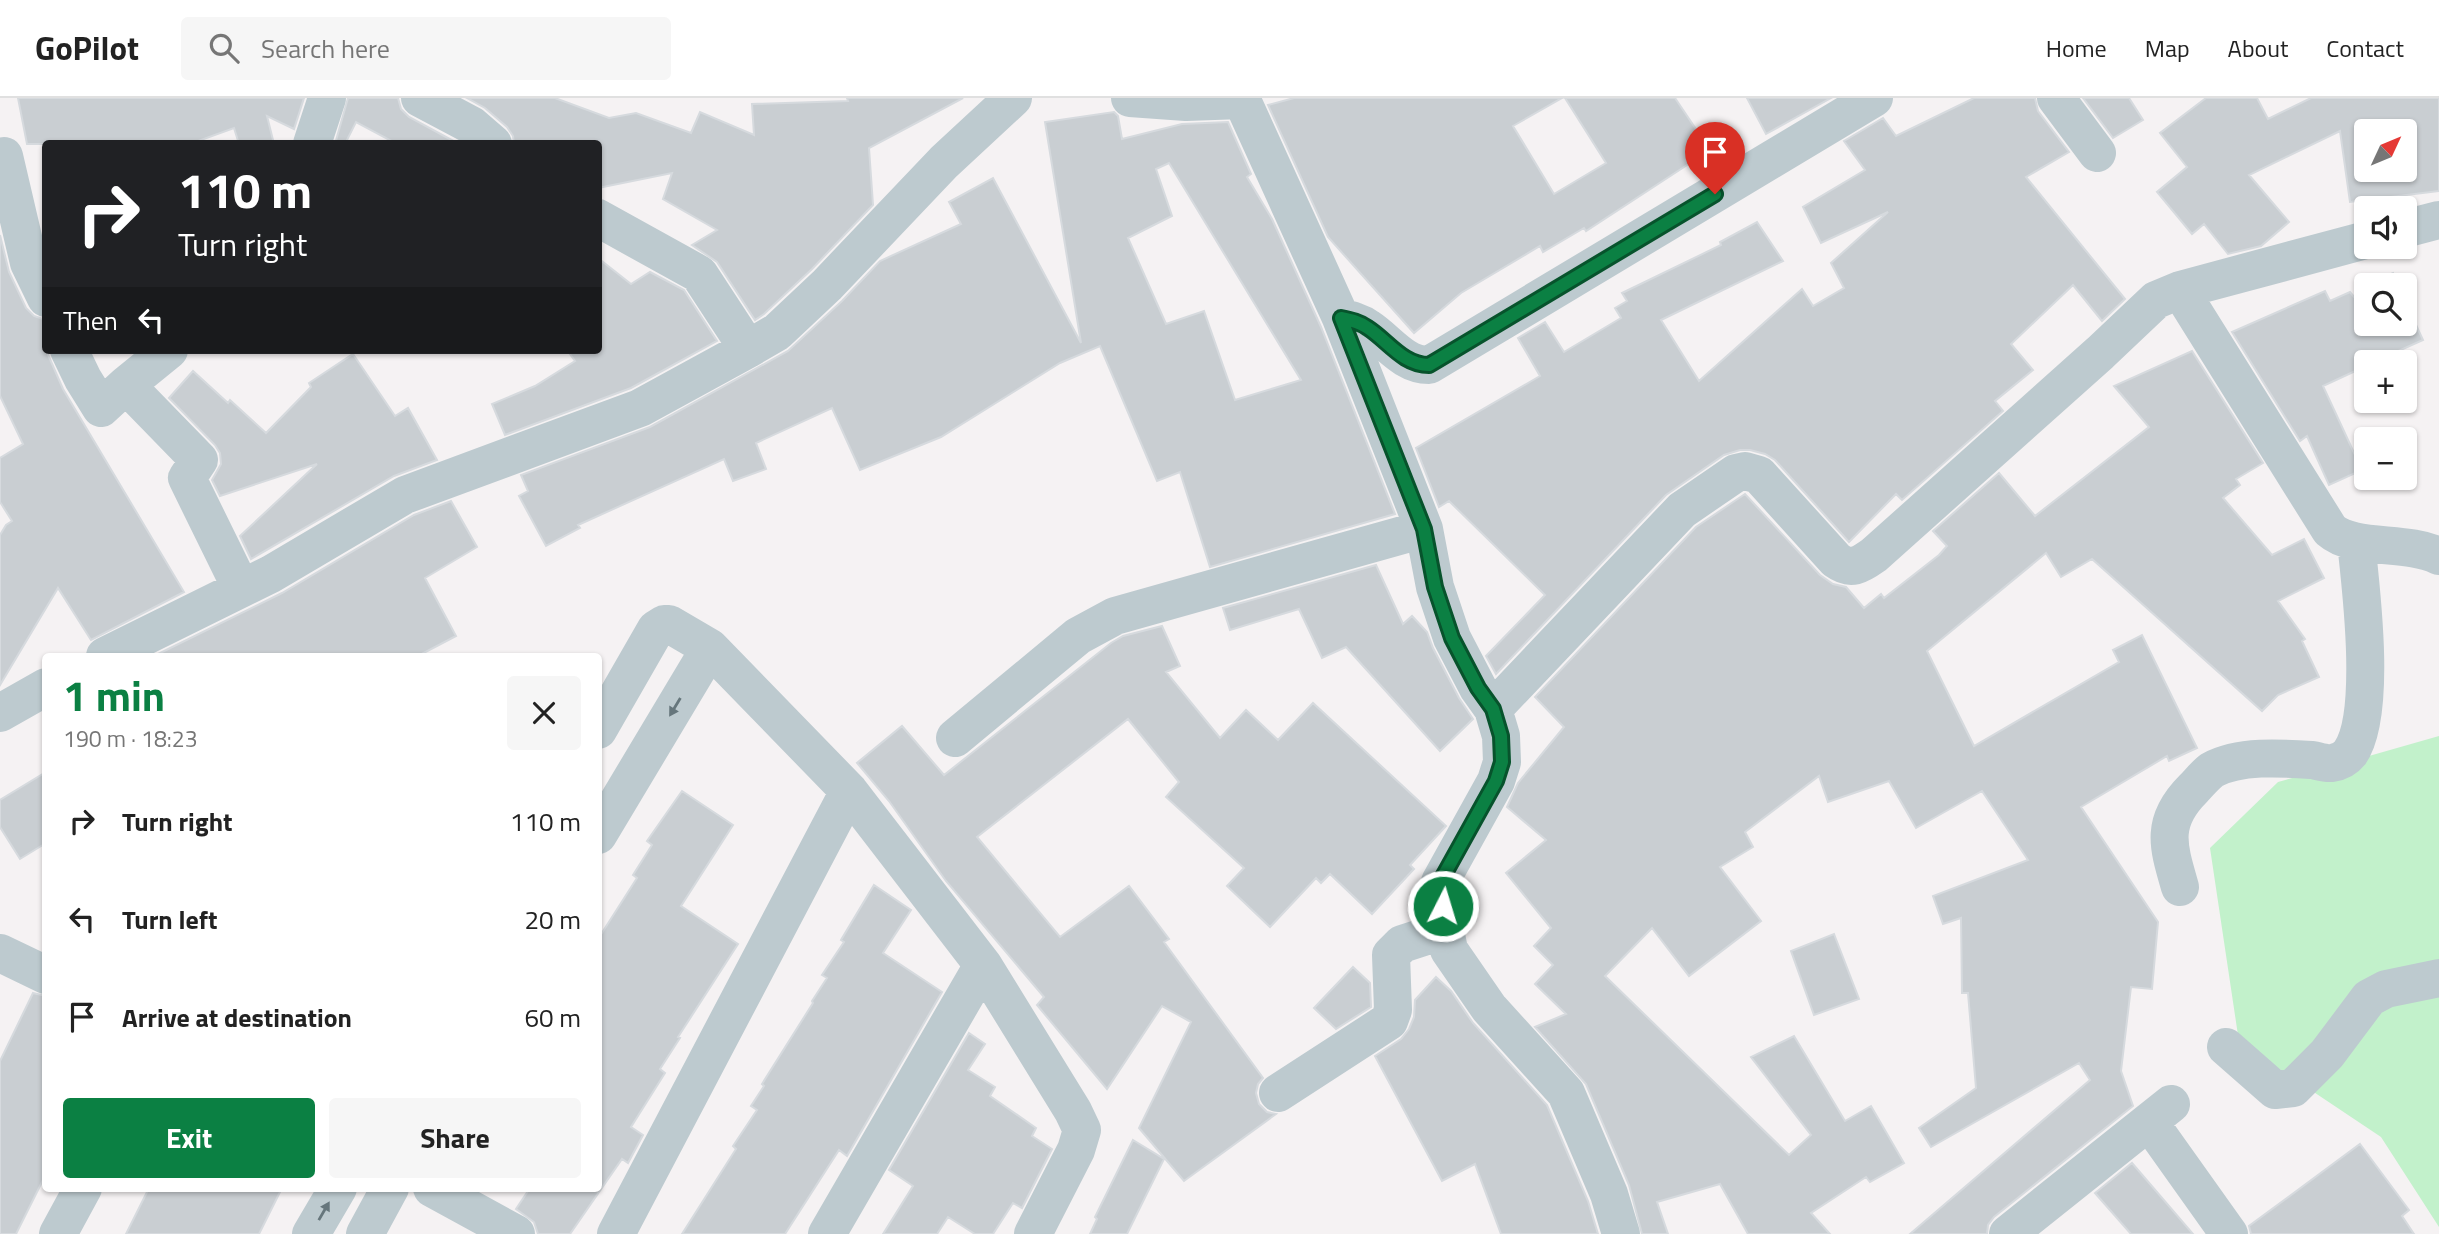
<!DOCTYPE html>
<meta charset="utf-8">
<style>
body{margin:0;font-family:"Titillium Web",sans-serif;background:#f6f6f6;color:#222;height:100vh;display:flex;flex-direction:column;font-size:26px;white-space:nowrap}
*{box-sizing:border-box;margin:0}
p{font-size:23px;color:#767676}
.icon{flex:none;width:38px;height:38px;fill:none;stroke:currentColor;stroke-width:2;stroke-linecap:round;stroke-linejoin:round}
.map{position:relative;flex:1;overflow:hidden}
.details{position:absolute;left:42px;top:555px;width:560px;height:539px;display:flex;flex-direction:column;background:#fff;border-radius:7px;box-shadow:0 2px 5px #0004}
.details>*{flex:none}
.banner{position:absolute;left:42px;top:42px;width:560px;height:214px;border-radius:7px;box-shadow:0 2px 5px #0004;background:#202124;color:#fff;overflow:hidden}
.needle{width:46px;rotate:46deg}
.buttons{position:absolute;left:2354px;top:21px;display:grid;gap:14px}
.buttons a{display:grid;place-items:center;width:63px;height:63px;border-radius:7px;background:#fff;box-shadow:0 2px 5px #0004;font-size:35px}
.pin{position:absolute;display:grid;place-items:center;width:60px;height:60px;color:#fff;margin:-72px -30px;border-radius:50% 50% 50% 0;rotate:-45deg;box-shadow:0 0 7px #0007}
.pin .icon{rotate:45deg}
.me{position:absolute;width:77px;margin:-38px;rotate:5deg;stroke-linejoin:round;filter:drop-shadow(0 0 5px #0008)}
.turn{display:flex;align-items:center;gap:24px;height:147px;padding:0 21px;font-size:32px}
.turn .icon{width:91px;height:91px;stroke-width:2.5}
.turn b{display:block;font-size:49px;line-height:60px}
.then{display:flex;align-items:center;height:66px;padding:0 21px;background:#0003;gap:14px;font-size:26px}
.round{display:grid;place-items:center;flex:none;width:74px;height:74px;border-radius:7px;background:#f6f6f6}
.summary{display:flex;align-items:center;justify-content:space-between;height:119px;padding:0 21px}
h1{font-size:42px;font-weight:700;line-height:52px;color:#0b8043}
.button{display:flex;gap:14px;margin-top:auto;padding:14px 21px}
.button a{flex:1;height:80px;border-radius:7px;background:#0b8043;color:#fff;font-size:28px;font-weight:700;line-height:80px;text-align:center}
.button a+a{background:#f6f6f6;color:#222}
ul{padding:0;list-style:none}
li{display:flex;align-items:center;gap:21px;height:98px;padding:0 21px}
li div{flex:1}
li b{display:block;font-size:26px}
li em{font-style:normal}
header{display:flex;align-items:center;gap:42px;box-sizing:border-box;height:98px;padding:0 35px;background:#fff;border-bottom:2px solid #e0e0e0}
header strong{font-size:33px}
nav{display:flex;gap:38px;margin-inline-start:auto;font-size:24px}
.search{width:490px;height:63px;background:#f6f6f6;display:flex;align-items:center;gap:18px;box-sizing:border-box;padding:0 24px;border-radius:7px;color:#767676;font-size:26px}
.map>svg:first-child{display:block}
.green{fill:#c2f1cb}
.building{fill:#c9ced2;stroke:#d6dade;stroke-width:2;fill-rule:evenodd}
.lines{fill:none;stroke-linecap:round;stroke-linejoin:round}
.street{stroke:#bdcacf;stroke-width:38}
.oneway{fill:#66767c}
.route-casing{stroke:#07532c;stroke-width:18}
.route{stroke:#0b8043;stroke-width:12}
</style>
<header>
<strong>GoPilot</strong>
<div class="search"><svg class="icon" aria-label="search" viewBox="0 0 24 24"><circle cx="10" cy="10" r="6"/><path d="M15 15l6 6"/></svg>Search here</div>
<nav><a>Home</a><a>Map</a><a>About</a><a>Contact</a></nav>
</header>
<div class="map">
<svg width="2439" height="1136" viewBox="0 0 2439 1136">
<rect width="100%" height="100%" fill="#f5f2f3"/>
<path class="green" d="M2439,638V1129L2381,1039L2239,944L2210,750L2278,684Z"/>
<path class="building" d="M18,0H304L294,31L267,18L274,46H239L234,30L190,46H27Z
M348,0H398L401,11L409,19L459,46H397L356,24L345,46H335Z
M467,0H555L609,20L636,15L691,35L700,14L754,37L752,6L848,3L847,0H963L869,50L873,107L812,171L764,216L755,222L717,164L692,147L717,132L663,101L672,75L598,90V46H514L513,38L507,29L485,10Z
M1294,0H1562L1513,28L1554,96L1606,65L1565,0H1675L1710,52L1586,133L1584,130L1543,154L1540,148L1461,195L1414,235L1328,139L1268,7Z
M1747,0H1831L1766,36Z
M1974,0H2035L2038,13L2069,54L2026,79L2125,201L2102,223L2073,187L2011,246L2033,272L1995,303L2003,313L1902,402L1896,396L1849,444L1775,362L1765,356L1750,352H1740L1724,357L1666,397L1496,576L1486,558L1545,497L1449,403L1439,409L1416,350L1540,278L1518,240L1545,224L1564,254L1621,220L1615,210L1627,203L1622,195L1721,147L1720,144L1757,124L1783,163L1661,222L1699,283L1802,191L1813,208L1844,190L1831,165L1888,114L1821,145L1803,109L1865,72L1844,43L1883,20L1896,38Z
M2083,0H2129L2143,22L2113,40Z
M2206,0H2257L2268,21L2311,0H2439V93L2350,104L2340,33L2249,77L2289,124L2261,148L2228,156L2204,126L2192,136L2157,94L2187,69L2160,35ZM2366,33H2404V72H2366Z
M1114,14L1118,18L1122,41L1182,26L1228,24L1251,76L1247,79L1272,121L1321,229L1395,416L1210,469L1180,374L1157,383L1100,248L1060,265L941,339L860,372L832,310L756,345L766,371L733,383L724,361L578,427L580,430L546,448L519,398L528,393L521,377L650,329L788,253L842,203L880,163L961,126L949,104L993,80L1081,245L1045,24ZM1169,65L1301,282L1235,302L1204,213L1166,226L1128,140L1172,118L1156,71Z
M0,137L9,174L26,210L34,218L46,222V252L63,291L184,494L91,542L58,490L0,587V437L6,427L12,423L0,404V360L23,346L0,298Z
M598,160L631,186L650,174L684,192L717,243L631,290L505,337L492,306L535,288L575,263L567,252H598Z
M2393,175L2398,187H2366V226H2404V201L2423,242L2374,264H2366V268L2323,288L2362,372L2329,387L2307,338L2300,343L2232,234L2325,193L2330,203L2350,194L2365,212L2362,189Z
M2192,253L2263,365L2236,381L2240,387L2223,400L2272,457L2304,441L2324,480L2278,503L2305,541L2302,543L2319,579L2278,597L2262,613L2092,461L2061,479L2046,455L1927,553L1974,648L2119,564L2113,552L2142,537L2197,650L2169,663L2167,658L2081,709L2158,824L2152,891L2131,889L2121,973L2133,1008L1994,1119L1988,1127L1987,1136H1910L2090,982L2079,965L1931,1049L1919,1030L1976,990L1968,895H1962L1961,820L1943,826L1933,798L2028,762L1982,693L1916,730L1889,683L1828,704L1819,678L1745,734L1753,749L1720,769L1761,823L1689,878L1652,830L1605,878L1789,1057L1811,1037L1751,959L1794,938L1845,1023L1871,1008L1904,1065L1870,1084L1866,1079L1811,1115L1830,1136H1748L1720,1086L1657,1104L1668,1136H1642L1629,1087L1586,986L1535,929L1566,916L1535,886L1553,867L1534,848L1551,830L1506,775L1546,742L1507,709L1518,685L1564,629L1535,599L1696,429L1745,396L1820,477L1833,486L1846,489L1864,510L1881,496L1884,500L1939,457L1947,448L1933,433L1999,375L2035,418L2149,329L2114,288Z
M353,256L395,318L408,310L437,362L394,378L251,461L240,438L317,366L220,398L212,382L221,366L220,355L215,347L169,300L193,273L228,305L230,302L266,335L311,289L309,285Z
M451,403L477,449L425,480L456,538L418,558H154L282,495L414,417Z
M1376,467L1403,526L1412,518L1427,534L1433,550L1459,600L1473,621L1440,653L1346,549L1322,560L1299,511L1230,532L1223,510Z
M1162,528L1180,568L1166,574L1220,640L1246,612L1278,642L1313,605L1446,728L1410,767L1414,771L1372,816L1330,776L1321,785L1316,780L1270,829L1227,788L1244,770L1166,699L1179,684L1128,621L977,739L1060,839L1129,788L1169,841L1164,844L1263,980L1258,986L1256,995L1259,1006L1267,1014L1276,1016L1184,1083L1139,1030L1191,924L1162,908L1107,991L1037,907L1044,899L946,783L889,703L857,665L902,628L944,677L1111,545L1123,538Z
M46,674V745L20,761L0,729V702Z
M682,693L733,727L681,808L738,846L678,939L680,940L660,971L665,975L631,1029L643,1037L628,1065L622,1061L570,1136H538L534,1124L516,1111L530,1090H598V841L637,780L633,777L652,747L647,743Z
M874,787L911,812L883,855L942,894L847,1058L839,1052L785,1136H682L736,1051L733,1048L757,1012L751,1008L764,988L762,986L813,905L812,903L827,880L822,877L844,844L841,842Z
M1834,836L1859,901L1814,917L1791,853Z
M1353,869L1370,885L1371,909L1336,931L1314,910Z
M1436,879L1451,893L1473,925L1547,1007L1588,1103L1598,1136H1501L1475,1066L1442,1083L1375,958L1401,941L1409,931L1414,919L1415,902Z
M33,895L46,898V1076L16,1136H0V963Z
M969,935L985,946L968,972L995,989L990,998L1036,1030L1032,1038L1052,1051L1022,1110L1013,1105L993,1136H975L948,1119L937,1136H883L913,1088L889,1072Z
M1133,1042L1164,1061L1127,1136H1090L1097,1121L1095,1119Z
M2360,1046L2409,1112L2402,1118L2414,1136H2251L2249,1128Z
M2132,1065L2193,1136H2131L2095,1095Z
M149,1090H282L259,1136H126Z"/>
<g class="lines">
<path class="street" d="M420,0L471,27L493,46
M1130,0L1186,4L1242,2
M1241,0L1341,220L1424,431L1435,489L1452,540L1478,590L1493,611L1501,638L1502,664L1496,683L1440,784L1445,832L1449,852L1489,910L1566,995L1609,1096L1621,1136
M2056,0L2097,55
M312,46L327,0
M4,58L29,165L46,200
M598,120L699,176L748,251
M2404,131L2439,122
M2180,192L2330,432C2354,453 2405,442 2439,458
M1341,220C1351,222 1360,224 1368,230C1388,243 1403,267 1429,267L1874,0
M69,252L83,281L101,310L126,287L199,362L187,380L241,490
M126,287L169,252
M105,558L271,476L405,397L640,310L748,251L777,234L827,187L944,64L1013,0
M1493,611L1682,412L1736,375L1745,373L1759,377L1836,462C1851,473 1860,467 1874,457L2100,255L2156,202L2180,192L2366,142
M0,615L46,589
M598,632L656,531L664,526H669L710,550L849,693L983,867L1073,1013L1082,1032L1076,1052L1033,1136
M955,640L1078,538L1115,518L1424,431
M598,737L710,550
M2180,789C2168,748 2160,724 2193,691C2199,685 2205,677 2212,672C2239,657 2282,660 2312,662C2318,663 2326,666 2332,665C2339,664 2346,660 2350,655C2377,617 2361,490 2356,444
M0,855L46,877
M2226,949L2275,992L2293,990L2327,956L2369,900L2386,891L2439,880
M1278,995L1389,923L1393,912L1391,857L1402,846L1445,832
M2150,1025L2229,1136
M432,1090L516,1136
M58,1136L83,1090
M311,1136L338,1090
M365,1136L390,1090
M616,1136L849,693
M827,1136L983,867
M2008,1136L2171,1006"/>
</g>
<defs><path id="oneway-solid" d="M-6-.8H1V-3.2L6.5 0L1 3.2V.8H-6Z" transform="scale(1.75)"/></defs>
<g class="oneway">
<use href="#oneway-solid" transform="translate(675 609) rotate(121)"/>
<use href="#oneway-solid" transform="translate(324 1113) rotate(-60)"/>
</g>
<g class="lines">
<defs>
<path id="route" d="M1443,808L1440,784L1496,683L1502,664L1501,638L1493,611L1478,590L1452,540L1435,489L1424,431L1341,220C1351,222 1360,224 1368,230C1388,243 1403,267 1429,267L1715,96"/>
</defs>
<use href="#route" class="route-casing"/>
<use href="#route" class="route"/>
</g>
</svg>
<div class="buttons">
<a><svg class="needle" viewBox="-14 -14 28 28"><path d="M0-13l5 13h-10z" fill="#e53935"/><path d="M0 13l5-13h-10z" fill="#767676"/></svg></a>
<a><svg class="icon" aria-label="sound" viewBox="0 0 24 24"><path d="M4 9h4l5-4v14l-5-4H4zM17 9q2 3 0 6"/></svg></a>
<a><svg class="icon" aria-label="search" viewBox="0 0 24 24"><circle cx="10" cy="10" r="6"/><path d="M15 15l6 6"/></svg></a>
<a>+</a>
<a>−</a>
</div>
<div class="pin" style="left:1715px;top:96px;background:#d93025"><svg class="icon" aria-label="arrive" viewBox="0 0 24 24"><path d="M6 21V4h12l-3 4 3 4H6"/></svg></div>
<svg class="me" style="left:1443px;top:808px" viewBox="-20 -20 40 40"><circle r="17" fill="#0b8043" stroke="#fff" stroke-width="3"/><path d="M0-11L8 9 0 5-8 9z" fill="#fff"/></svg>
<div class="banner">
<div class="turn"><svg class="icon" aria-label="right" viewBox="0 0 24 24"><path d="M7 20v-9h11M14 6l5 5-5 5"/></svg><div><b>110 m</b>Turn right</div></div>
<div class="then">Then<svg class="icon" aria-label="left" viewBox="0 0 24 24"><path d="M17 20v-9H6M10 6l-5 5 5 5"/></svg></div>
</div>
<section class="details">
<div class="summary"><div><h1>1 min</h1><p>190 m · 18:23</p></div><a class="round"><svg class="icon" aria-label="close" viewBox="0 0 24 24"><path d="M6 6l12 12M18 6L6 18"/></svg></a></div>
<ul>
<li><svg class="icon" aria-label="right" viewBox="0 0 24 24"><path d="M7 20v-9h11M14 6l5 5-5 5"/></svg><div><b>Turn right</b></div><em>110 m</em></li>
<li><svg class="icon" aria-label="left" viewBox="0 0 24 24"><path d="M17 20v-9H6M10 6l-5 5 5 5"/></svg><div><b>Turn left</b></div><em>20 m</em></li>
<li><svg class="icon" aria-label="arrive" viewBox="0 0 24 24"><path d="M6 21V4h12l-3 4 3 4H6"/></svg><div><b>Arrive at destination</b></div><em>60 m</em></li>
</ul>
<div class="button"><a>Exit</a><a>Share</a></div>
</section>
</div>
